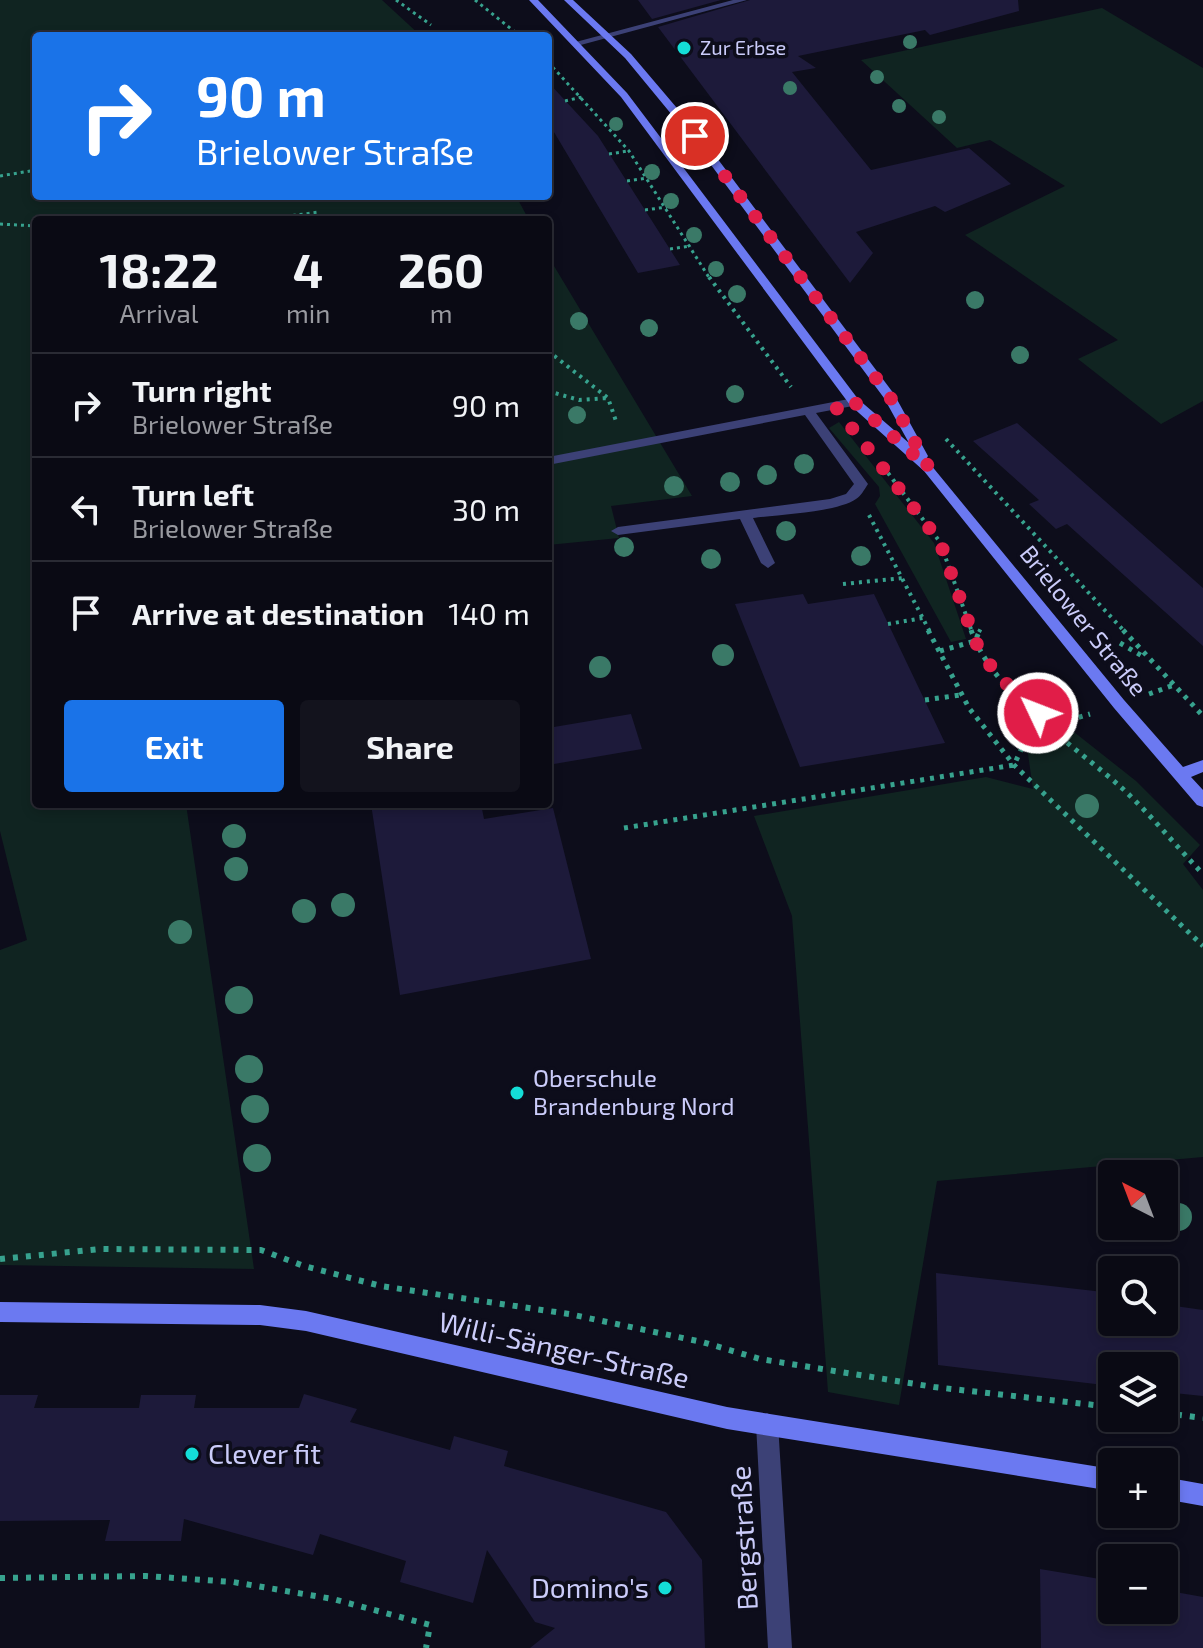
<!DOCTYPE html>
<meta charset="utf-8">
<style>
body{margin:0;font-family:"Exo 2",sans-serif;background:#13131d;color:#f1f3f6;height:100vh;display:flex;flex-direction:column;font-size:30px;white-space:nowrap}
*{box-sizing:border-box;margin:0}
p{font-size:26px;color:#999aa0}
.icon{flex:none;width:44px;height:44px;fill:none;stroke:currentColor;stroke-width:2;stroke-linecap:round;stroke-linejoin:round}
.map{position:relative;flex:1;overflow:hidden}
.details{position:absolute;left:32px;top:216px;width:520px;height:592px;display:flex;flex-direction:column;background:#0a0a14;border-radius:8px;box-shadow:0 4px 12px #0003,0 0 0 2px #2a2b34}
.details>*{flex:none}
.hud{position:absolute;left:32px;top:32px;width:520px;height:168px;border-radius:8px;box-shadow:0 4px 12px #0003,0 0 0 2px #2a2b34;background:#1a73e8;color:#fff;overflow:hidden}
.needle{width:52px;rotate:318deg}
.buttons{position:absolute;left:1098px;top:1160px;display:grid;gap:16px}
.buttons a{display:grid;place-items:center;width:80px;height:80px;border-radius:8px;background:#0a0a14;box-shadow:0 4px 12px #0003,0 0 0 2px #2a2b34;font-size:40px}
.pin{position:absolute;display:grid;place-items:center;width:68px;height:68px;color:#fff;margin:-34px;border:4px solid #fff;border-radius:50%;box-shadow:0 2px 8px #0007}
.me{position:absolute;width:88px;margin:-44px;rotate:313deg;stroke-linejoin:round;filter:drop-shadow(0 0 6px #0008)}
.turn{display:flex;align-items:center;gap:28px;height:168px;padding:0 32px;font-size:36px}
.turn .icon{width:104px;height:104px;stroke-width:2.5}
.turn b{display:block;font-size:56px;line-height:68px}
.eta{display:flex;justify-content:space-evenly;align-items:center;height:136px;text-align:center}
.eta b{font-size:48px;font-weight:700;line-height:56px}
.button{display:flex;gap:16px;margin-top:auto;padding:16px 32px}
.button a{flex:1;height:92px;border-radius:8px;background:#1a73e8;color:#fff;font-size:32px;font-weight:700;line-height:92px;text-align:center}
.button a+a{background:#13131d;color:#f1f3f6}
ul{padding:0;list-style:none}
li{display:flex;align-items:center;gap:24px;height:104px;padding:0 32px;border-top:2px solid #2a2b34}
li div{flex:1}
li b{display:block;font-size:30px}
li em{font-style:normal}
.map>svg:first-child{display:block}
.green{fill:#102421}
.building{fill:#1d1a3a}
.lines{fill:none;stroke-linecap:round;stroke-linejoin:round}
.path-far3{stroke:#37a28e;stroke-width:3;stroke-dasharray:3 4;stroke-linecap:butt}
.path-far2{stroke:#37a28e;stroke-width:4;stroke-dasharray:3 5;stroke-linecap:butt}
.path-far1{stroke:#37a28e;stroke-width:5;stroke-dasharray:4 6;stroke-linecap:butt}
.path{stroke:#37a28e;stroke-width:6;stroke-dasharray:5 8;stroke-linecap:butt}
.lane{fill:#3c4176;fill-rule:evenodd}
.street{fill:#3c4176;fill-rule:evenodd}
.secondary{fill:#6b79f1;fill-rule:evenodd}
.tree{fill:#3a7967}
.route{stroke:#e11d48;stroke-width:14;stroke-dasharray:0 25.2}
.poi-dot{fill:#14ddd7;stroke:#0d0d1b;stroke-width:3}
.labels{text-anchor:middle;stroke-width:7;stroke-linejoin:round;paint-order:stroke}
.far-poi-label{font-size:20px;fill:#cbccfa;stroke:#0d0d1b;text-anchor:start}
.street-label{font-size:24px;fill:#cbccfa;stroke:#0d0d1b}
.poi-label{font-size:24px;fill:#cbccfa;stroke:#0d0d1b;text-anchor:start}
.near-street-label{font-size:28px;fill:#cbccfa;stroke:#0d0d1b}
.near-poi-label{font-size:28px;fill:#cbccfa;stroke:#0d0d1b;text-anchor:start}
</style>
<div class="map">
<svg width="1203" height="1648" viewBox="0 0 1203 1648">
<rect width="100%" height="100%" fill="#0d0d1b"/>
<path class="green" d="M0,0H382L421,36H36V196H516L529,220H36V804H186L254,1269L0,1265V950L27,940L0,831Z
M1102,8L1203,68V401L1161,424L1078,359L1118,340L965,235L1065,186L990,140L957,148L861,60Z
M548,256L692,496L611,506L619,538L548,545Z
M839,422L934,543L966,639L951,642L875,504L880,496L879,487L829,428Z
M1074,732L1136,781L1200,845L1183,864L1203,890V1157L937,1181L899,1405L828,1392L792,916L754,816L986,777L1033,789L1026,740Z"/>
<path class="building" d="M638,0H721L652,19Z
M750,0H1018L1019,11L930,35L925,30L798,56L816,68L792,72L871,170L969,148L1011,184L945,212L935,206L856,232L873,253L850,283L658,27Z
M548,82L598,136L680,265L638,273L548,122Z
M1017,423L1203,588V646L1067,524L1056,529L1029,504L1039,500L973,441Z
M803,594L808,604L874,594L945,743L800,767L735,604Z
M631,714L642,749L548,765V728Z
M371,804H481L484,819L553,808L591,959L400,995Z
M936,1273L1112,1293V1322H1164V1299L1174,1300L1175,1306L1203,1310V1396L1164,1392V1366H1112V1386L938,1365Z
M304,1394L357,1409L350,1422L450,1450L454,1436L508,1451L504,1466L666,1512L702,1560L705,1648H530L555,1628L535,1622L487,1550L473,1603L400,1582L406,1561L320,1534L313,1555L184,1519L181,1541H105L110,1520L0,1521V1395H38L34,1408H139L141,1395H196L194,1408H299Z
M1040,1569L1112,1581V1610H1164V1590L1203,1597V1648H1041Z"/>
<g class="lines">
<path class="path-far3" d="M396,0L431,25
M475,0L520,36
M548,62L629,151L710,279
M565,101L582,97
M609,154L628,151
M0,176L36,170
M627,181L648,178
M645,210L667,207
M258,220L319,212
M0,224L36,226
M670,249L691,246"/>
<path class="path-far2" d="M709,277L791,387
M548,351L608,398L617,424
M548,391L579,400L608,398
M946,439L1125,632
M888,473L940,542L972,632
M869,515L930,632
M843,584L903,578
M888,624L923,618
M979,632L982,626"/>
<path class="path-far1" d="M928,630L969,708L1014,765L1203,946
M971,630C994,695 1073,744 1123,789C1151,815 1176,846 1203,874
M1123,630L1203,716
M1120,643L1144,657
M940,651L975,641L980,630
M1149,694L1174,685
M925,700L960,695
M1050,726L1090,714
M624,828L1014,765L1038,713L1035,695"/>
<path class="path" d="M0,1259L101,1249L261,1250L304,1266L381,1286L569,1314L702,1342L760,1359L934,1387L1112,1407
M1164,1413L1203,1418
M0,1578L146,1576L233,1582L333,1599L430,1625L426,1648"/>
<path class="lane" d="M854,398L860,402L858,405L816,413L868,484C864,490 861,496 856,499C838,512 777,515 753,518L775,563L768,568L761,563L740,519L618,535L611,531L618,527L830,499L846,494L854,484L805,415L548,465V457Z"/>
<path class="street" d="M733,0H747L577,46L572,43Z
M767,1413L774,1417L778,1424L792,1648H768L756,1424L760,1417Z"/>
<path class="secondary" d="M529,0H538L627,93L858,399L909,443L884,398L691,138L625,58L564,0H573L631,54L699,134L894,394L928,456L926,459L1124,700L1183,767L1203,760V772L1191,777L1203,790V807L1197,805L1114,708L924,471L850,405L621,97Z
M0,1302L260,1305L306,1311L727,1407L1112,1469V1491L727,1429L306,1331L260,1325L0,1322Z
M1164,1477L1203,1484V1506L1164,1499Z"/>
</g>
<g class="tree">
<circle cx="910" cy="42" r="7"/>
<circle cx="877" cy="77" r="7"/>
<circle cx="790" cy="88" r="7"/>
<circle cx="899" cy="106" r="7"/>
<circle cx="939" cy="117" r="7"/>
<circle cx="616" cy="124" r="7"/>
<circle cx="652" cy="172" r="8"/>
<circle cx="671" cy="201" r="8"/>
<circle cx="694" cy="235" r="8"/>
<circle cx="716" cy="269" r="8"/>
<circle cx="737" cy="294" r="9"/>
<circle cx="975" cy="300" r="9"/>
<circle cx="579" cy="321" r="9"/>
<circle cx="649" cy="328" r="9"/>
<circle cx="1020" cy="355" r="9"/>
<circle cx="735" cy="394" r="9"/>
<circle cx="577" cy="415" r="9"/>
<circle cx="804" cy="464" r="10"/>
<circle cx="767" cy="475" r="10"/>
<circle cx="730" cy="482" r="10"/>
<circle cx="674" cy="486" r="10"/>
<circle cx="786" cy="531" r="10"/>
<circle cx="624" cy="547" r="10"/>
<circle cx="861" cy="556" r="10"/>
<circle cx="711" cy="559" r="10"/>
<circle cx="723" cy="655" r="11"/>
<circle cx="600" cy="667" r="11"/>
<circle cx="1087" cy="806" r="12"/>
<circle cx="234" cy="836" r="12"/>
<circle cx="236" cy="869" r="12"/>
<circle cx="343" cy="905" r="12"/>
<circle cx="304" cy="911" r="12"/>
<circle cx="180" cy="932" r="12"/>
<circle cx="239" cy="1000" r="14"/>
<circle cx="249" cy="1069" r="14"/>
<circle cx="255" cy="1109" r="14"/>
<circle cx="257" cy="1158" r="14"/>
<circle cx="1178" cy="1217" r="14"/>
</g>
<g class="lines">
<path class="route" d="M695,136L890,397L929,468L854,402L835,406L940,542L975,641L995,673L1038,713"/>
</g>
<g class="poi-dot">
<circle cx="684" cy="48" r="8"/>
<circle cx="517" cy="1093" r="8"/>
<circle cx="192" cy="1454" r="8"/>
<circle cx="665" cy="1588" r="8"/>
</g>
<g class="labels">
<g class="far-poi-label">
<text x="700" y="55">Zur Erbse</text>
</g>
<g class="street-label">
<text transform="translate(1083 621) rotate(51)" y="8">Brielower Straße</text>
</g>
<g class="poi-label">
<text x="533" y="1087">Oberschule<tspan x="533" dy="28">Brandenburg Nord</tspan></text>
</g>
<g class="near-street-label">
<text transform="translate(564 1350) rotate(13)" y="10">Willi-Sänger-Straße</text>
<text transform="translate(744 1538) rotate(-93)" y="10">Bergstraße</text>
</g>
<g class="near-poi-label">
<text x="208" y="1464">Clever fit</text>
<text x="649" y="1598" text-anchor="end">Domino's</text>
</g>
</g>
</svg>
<div class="buttons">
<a><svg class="needle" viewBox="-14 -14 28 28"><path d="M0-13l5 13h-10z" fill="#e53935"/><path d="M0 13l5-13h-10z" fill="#999aa0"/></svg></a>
<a><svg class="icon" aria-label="search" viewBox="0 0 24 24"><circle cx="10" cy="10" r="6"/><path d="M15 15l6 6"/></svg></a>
<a><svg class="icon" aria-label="layers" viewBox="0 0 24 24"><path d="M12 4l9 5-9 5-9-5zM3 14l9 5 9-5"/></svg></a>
<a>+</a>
<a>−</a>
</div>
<div class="pin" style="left:695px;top:136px;background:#d93025"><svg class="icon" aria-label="arrive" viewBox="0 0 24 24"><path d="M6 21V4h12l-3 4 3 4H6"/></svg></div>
<svg class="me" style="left:1038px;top:713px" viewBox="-20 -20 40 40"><circle r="17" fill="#e11d48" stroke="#fff" stroke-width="3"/><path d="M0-11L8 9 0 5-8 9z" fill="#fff"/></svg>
<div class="hud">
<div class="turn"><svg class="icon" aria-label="right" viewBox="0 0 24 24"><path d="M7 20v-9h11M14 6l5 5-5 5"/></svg><div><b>90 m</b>Brielower Straße</div></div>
</div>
<section class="details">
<div class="eta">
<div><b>18:22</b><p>Arrival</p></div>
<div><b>4</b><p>min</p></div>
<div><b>260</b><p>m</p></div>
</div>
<ul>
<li><svg class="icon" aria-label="right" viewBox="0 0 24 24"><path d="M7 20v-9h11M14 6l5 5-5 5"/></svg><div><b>Turn right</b><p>Brielower Straße</p></div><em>90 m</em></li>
<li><svg class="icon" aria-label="left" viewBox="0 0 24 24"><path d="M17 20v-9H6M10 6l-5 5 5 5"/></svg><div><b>Turn left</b><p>Brielower Straße</p></div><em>30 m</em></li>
<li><svg class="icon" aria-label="arrive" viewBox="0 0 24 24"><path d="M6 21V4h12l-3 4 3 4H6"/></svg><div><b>Arrive at destination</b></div><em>140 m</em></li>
</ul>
<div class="button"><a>Exit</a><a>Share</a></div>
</section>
</div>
